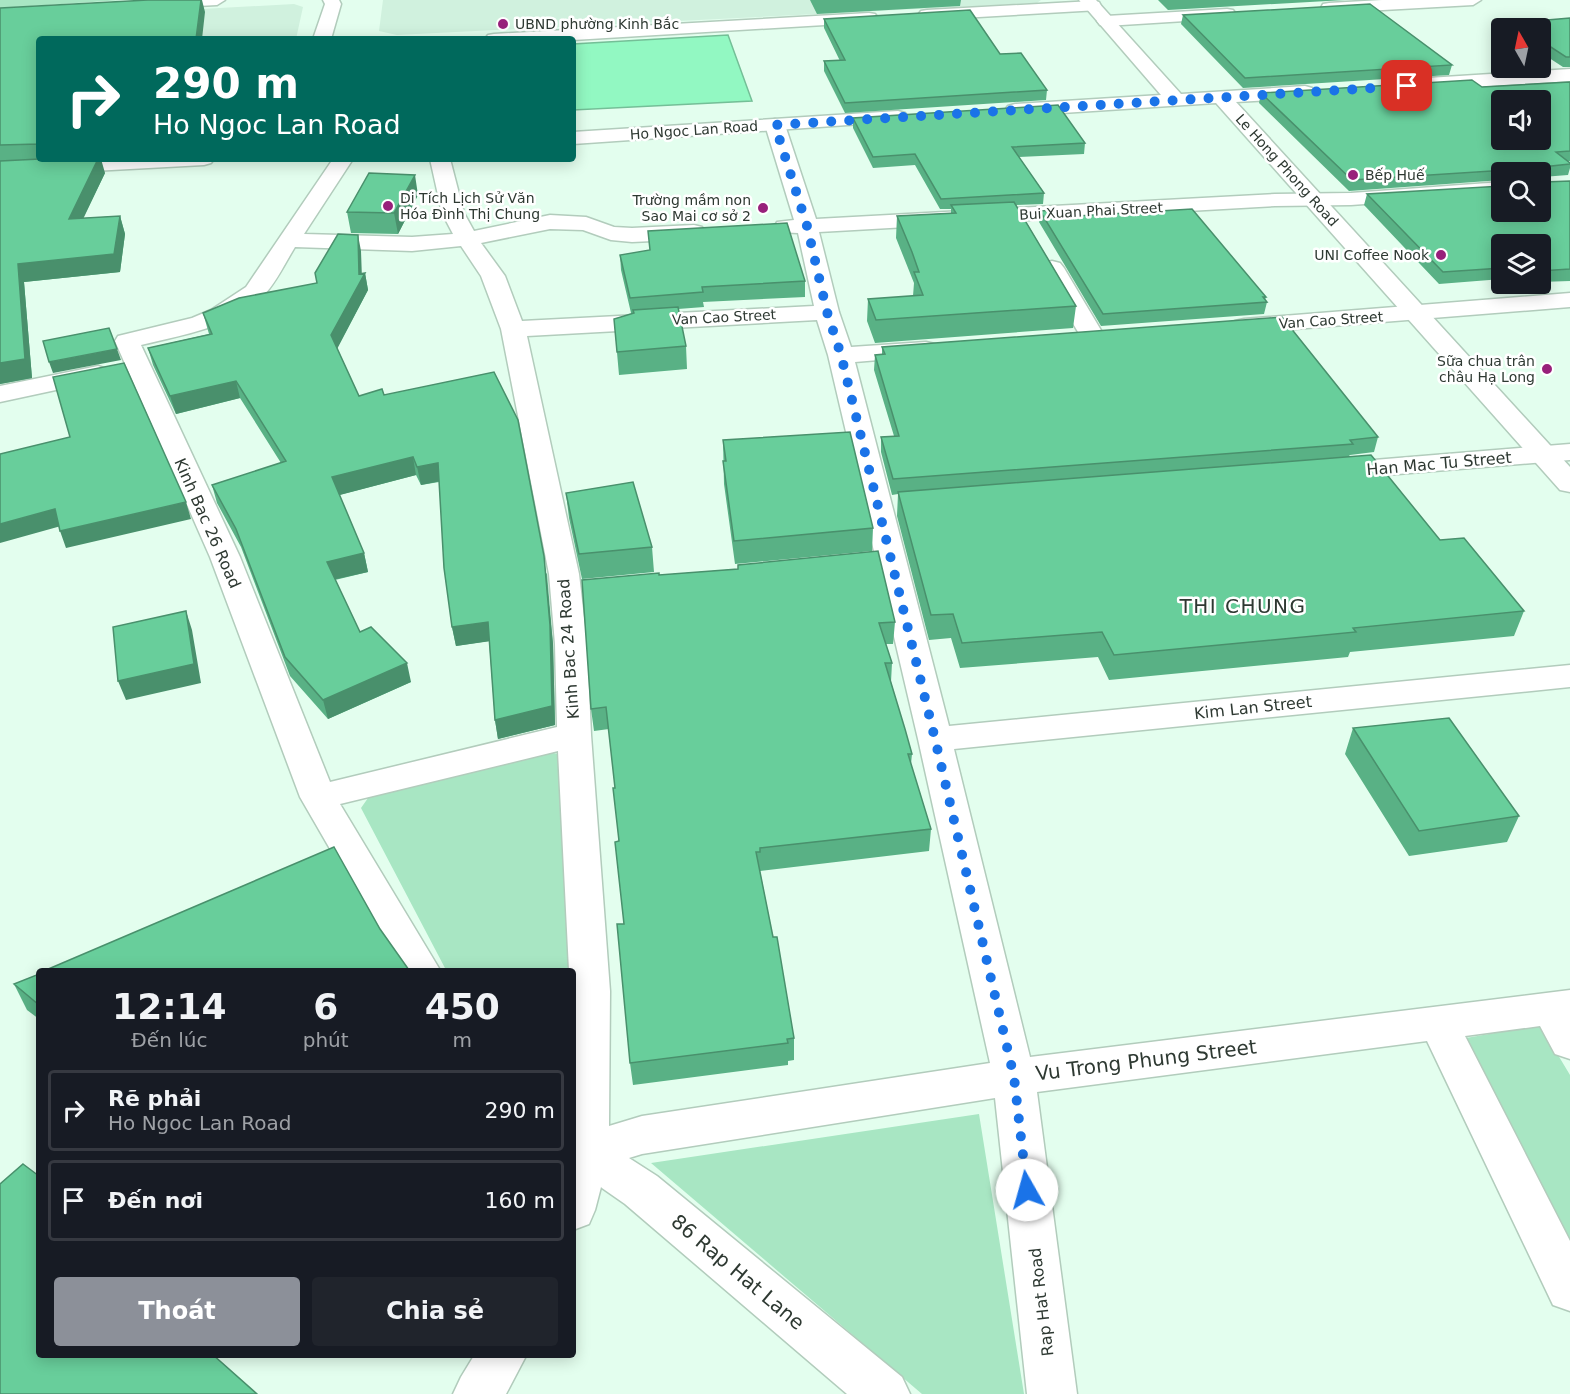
<!DOCTYPE html>
<html lang="vi">
<meta charset="utf-8">
<style>
body{margin:0;font-family:"DejaVu Sans",sans-serif;background:#20242c;color:#f1f3f6;height:100vh;display:flex;flex-direction:column;font-size:22px;white-space:nowrap}
*{box-sizing:border-box;margin:0}
p{font-size:20px;color:#9ea1a6}
.icon{flex:none;width:33px;height:33px;fill:none;stroke:currentColor;stroke-width:2;stroke-linecap:round;stroke-linejoin:round}
.map{position:relative;flex:1;overflow:hidden}
.sheet{position:absolute;left:36px;top:968px;width:540px;height:390px;display:flex;flex-direction:column;background:#171b24;border-radius:6px;box-shadow:0 3px 15px #0003}
.sheet>*{flex:none}
.hud{position:absolute;left:36px;top:36px;width:540px;height:126px;border-radius:6px;box-shadow:0 3px 15px #0003;background:#00695c;color:#fff;overflow:hidden}
.needle{width:39px;rotate:351deg}
.buttons{position:absolute;left:1491px;top:18px;display:grid;gap:12px}
.buttons a{display:grid;place-items:center;width:60px;height:60px;border-radius:6px;background:#171b24;box-shadow:0 3px 15px #0003;font-size:30px}
.pin{position:absolute;display:grid;place-items:center;width:51px;height:51px;color:#fff;margin:-26px;border-radius:12px;box-shadow:0 3px 9px #0006}
.me{position:absolute;width:66px;margin:-33px;rotate:353deg;stroke-linejoin:round;filter:drop-shadow(0 0 4px #0008)}
.turn{display:flex;align-items:center;gap:21px;height:126px;padding:0 18px;font-size:27px}
.turn .icon{width:78px;height:78px;stroke-width:2.5}
.turn b{display:block;font-size:42px;line-height:51px}
.eta{display:flex;justify-content:space-evenly;align-items:center;height:102px;text-align:center}
.eta b{font-size:36px;font-weight:700;line-height:42px}
.cta{display:flex;gap:12px;margin-top:auto;padding:12px 18px}
.cta a{flex:1;height:69px;border-radius:6px;background:#8c9099;color:#fff;font-size:24px;font-weight:700;line-height:69px;text-align:center}
.cta a+a{background:#20242c;color:#f1f3f6}
ul{padding:0;list-style:none}
li{display:flex;align-items:center;gap:18px;height:81px;margin:0 12px 9px;padding:0 6px;border:3px solid #363941;border-radius:6px}
li div{flex:1}
li b{display:block;font-size:22px}
li em{font-style:normal}
.map>svg:first-child{display:block}
.built{fill:#d0f1de}
.green{fill:#a8e6c3}
.water{fill:#92f8c2;stroke:#74bf97;stroke-width:1.5}
.lines{fill:none;stroke-linecap:round;stroke-linejoin:round}
.minor-casing{stroke:#b2ccbc;stroke-width:3}
.tertiary-casing{stroke:#b2ccbc;stroke-width:3}
.minor{fill:#fff;fill-rule:evenodd}
.tertiary{fill:#fff;fill-rule:evenodd}
.wall{fill:#59b185}
.shaded-wall{fill:#49906c}
.building{fill:#68ce9b;stroke:#49906c;stroke-width:1.5;fill-rule:evenodd}
.route{stroke:#1a73e8;stroke-width:10;stroke-dasharray:0 18}
.poi-dot{fill:#98207b;stroke:#fff;stroke-width:2}
.labels{text-anchor:middle;stroke-width:5;stroke-linejoin:round;paint-order:stroke}
.far-poi-label{font-size:14px;fill:#2e3932;stroke:#fff;text-anchor:start}
.far-street-label{font-size:14px;fill:#2e3932;stroke:#fff}
.street-label{font-size:16px;fill:#2e3932;stroke:#fff}
.quarter-label{font-size:20px;letter-spacing:1.5px;fill:#2e3932;stroke:#fff}
.near-street-label{font-size:20px;fill:#2e3932;stroke:#fff}
</style>
<div class="map">
<svg width="1570" height="1394" viewBox="0 0 1570 1394">
<rect width="100%" height="100%" fill="#e3feee"/>
<path class="built" d="M383,0H1041L1037,3L397,35L379,31Z
M294,4L303,7L296,39H39L0,20Z"/>
<path class="green" d="M0,0H123L0,8Z
M553,753L565,755L580,1084L573,970H446L361,808L368,798L375,795L538,754Z
M1540,1025L1570,1075V1249L1466,1038Z
M979,1114L1024,1394H922L651,1163Z"/>
<path class="water" d="M728,35L752,101L573,110V44Z"/>
<g class="lines">
<defs>
<path id="minor" d="M153,0H225L217,5L159,8L153,7L151,3Z
M1382,0H1481L1473,5L1329,13L1323,12L1321,8L1323,4L1329,3Z
M1093,1L1099,2L1101,6L1099,10L927,20L921,19L918,15L921,11L927,10Z
M1227,9L1233,10L1236,14L1233,18L1106,26L1100,25L1097,21L1100,17L1106,16Z
M869,13L875,14L878,18L875,22L573,40L485,39L488,35L494,34Z
M775,119L782,121L785,125L816,219L1275,194L1351,193L1502,182V194L1351,205L1275,206L819,232L839,312L851,347L926,342L935,344L938,349L935,354L926,356L855,362L949,726L1570,665V687L954,749L1030,1057L1570,990V1059L1555,1054L1540,1026L1465,1036L1570,1241V1311L1553,1305L1427,1041L1037,1092L1077,1394H1027L995,1098L642,1154L629,1158L657,1176L902,1377L910,1394H847L625,1204L602,1188L601,1187L595,1210L589,1224L573,1230V970H569L558,751L340,804L440,970H400L300,797L210,557L115,341L118,336L192,318L211,310L246,287L333,159H353L304,234L412,237L453,234L442,213L430,159H450L464,213L474,231L550,215L586,217L614,227L632,228L694,225L702,227L705,232L702,237L694,239L632,242L611,240L583,230L550,229L481,243L505,276L522,321L814,306L798,233L777,232L774,227L777,222L794,220L765,125L768,121ZM461,246L481,276L501,329L549,574L555,644L557,727L330,782L240,557L141,345C183,335 229,328 262,297C275,285 285,263 295,247L412,251ZM817,320L828,355L918,739L990,1063L642,1116L609,1126L610,991L591,735L587,644L579,574L527,336Z
M1052,261L1060,263L1064,268L1105,337L1102,342L1093,344L1084,342L1081,337L1040,268L1044,263Z
M1570,293V307L1244,333L1235,331L1232,326L1235,321L1244,319Z
M98,366L107,369L111,374L107,379L0,402V386Z
M1570,444V460L1337,479L1327,477L1323,471L1327,465L1337,463Z
M475,1354H527L506,1394H453L461,1377Z"/>
<path id="tertiary" d="M323,0H339L341,4L331,39H313L325,4Z
M1079,0H1096L1181,94L1305,86L1312,88L1314,92L1312,96L1305,98L1236,102L1570,467V492L1560,490L1216,103L1015,116L1008,114L1005,110L1008,106L1015,104L1161,95Z
M1570,69V81L1428,90L1421,88L1419,84L1421,80L1428,78Z
M898,111L905,113L908,117L905,121L573,144V132Z
M89,159H214L211,163L204,165L0,176V164Z"/>
</defs>
<use href="#minor" class="minor-casing"/>
<use href="#tertiary" class="tertiary-casing"/>
<use href="#minor" class="minor"/>
<use href="#tertiary" class="tertiary"/>
</g>
<path class="wall" d="M810,0H961L960,6L817,14Z
M1158,0H1345L1168,10Z
M0,8L205,12L39,39V159L105,173L83,218L120,216L125,234L120,272L24,282L32,378L0,384Z
M1183,15L1452,65L1449,75L1243,88L1181,24Z
M1570,18V67H1563L1540,52V28H1513L1514,23Z
M824,19L1000,54L1047,90L1046,100L845,113L824,71V61H840L824,28Z
M1570,82V161H1568L1570,163V168L1568,175L1542,177L1541,180L1544,182L1570,181V281L1540,282V244H1502V279L1439,284L1364,205L1367,194L1502,212L1540,172H1502V180L1349,191L1259,103L1261,93L1482,87Z
M853,118L1085,143L1084,154L1019,157L1044,193L1043,204L1016,205L1076,306L1073,328L875,343L867,321L868,299L913,296L914,283L896,238L897,216L951,213V209H940L915,165L873,168L853,128Z
M418,195L398,234L351,233L347,212Z
M1040,211L1060,217L1266,297L1265,300L1267,302L1264,314L1101,326L1039,222Z
M361,251V274L365,273L368,290L337,348L359,396L384,395L547,574L553,644L555,725L498,739L495,720L489,641L456,646L452,627L439,482L421,485L416,475L339,495L364,553L368,572L335,580L360,632L411,682L328,719L290,676L241,547L217,503L212,485L281,463L240,398L176,414L153,365L148,348L209,334L203,313L317,283Z
M620,255L805,281V297L703,302L704,307L678,309L686,346L687,369L619,375L614,319L634,313H631L621,270Z
M882,347L1378,437L1374,452L1350,455L1349,456L1440,540L1524,611L1514,636L1350,652L1348,657L1109,680L1098,657L960,668L951,638L929,640L897,516L898,494L892,495L881,452V437L894,436L874,370L875,355L882,354Z
M723,440L873,528L872,551L735,564L724,484Z
M566,493L652,547L654,572L582,579L569,518Z
M738,565L895,622L893,644H886L892,663L891,682L912,754L911,764L931,829L929,851L760,871L773,937L794,1038V1060L788,1061V1065L633,1085L630,1063L624,924L615,788L609,729L594,731L591,709L659,575L738,569Z
M1353,728L1519,816L1507,842L1409,856L1345,754Z
M39,974V1019L27,1010L14,984Z"/>
<path class="shaded-wall" d="M201,0H202L205,12L202,39H196Z
M98,159H101L105,173L75,236L69,219Z
M415,175L418,195L398,234L394,213Z
M120,216L125,234L120,272L24,282L32,378L0,384V363L18,264Z
M358,235L361,251L362,279L365,273L368,290L335,353L331,335L359,274Z
M117,349L121,360L53,373L49,362Z
M236,381L240,398L176,414L170,396Z
M413,457L416,475L336,496L332,477Z
M438,463L441,481L421,485L417,467Z
M186,502L191,519L66,548L60,531Z
M55,509L61,526L0,543V524Z
M364,553L368,572L332,580L327,562Z
M544,556L553,644L555,725L498,739L495,720Z
M186,611L192,630L201,683L126,700L118,681Z
M488,622L491,641L456,646L452,627Z
M407,663L411,682L328,719L323,700Z"/>
<path class="building" d="M148,0H201L196,39H39V144L0,145V8Z
M1370,4L1452,65L1245,78L1183,15Z
M970,10L1000,54L1021,53L1047,90L845,103L824,61L845,60L824,19Z
M1570,18V57H1566L1540,40V28H1523L1514,23Z
M1472,80L1482,87L1570,82V151L1556,152L1570,163V164L1542,167L1541,180L1544,182L1570,181V269L1540,271V244H1502V268L1443,272L1367,194L1502,186V212H1540V172H1507V170L1352,180L1261,93ZM1502,100H1540V140H1502Z
M1058,105L1085,143L1012,147L1044,193L941,199L915,154L873,157L853,118Z
M40,159H98L69,219L120,216L114,254L18,264L25,359L0,363V161Z
M369,173L415,175L394,213L347,212Z
M1014,202L1076,306L876,320L868,299L923,295L914,272H919L912,252L897,216L956,213L951,205Z
M1192,209L1266,297H1263L1267,302L1103,314L1040,211L1056,210L1060,217Z
M787,223L805,281L702,287L703,292L630,298L620,255L650,250L648,231Z
M338,234L358,235L359,274L365,273L331,335L359,396L382,389L384,395L494,372L518,420L544,556L550,625L552,706L495,720L488,622L452,627L444,568L438,463L417,467L413,457L332,477L364,553L327,562L360,632L371,627L407,663L323,700L285,657L236,529L212,485L286,461L236,381L170,396L148,348L212,334L203,313L239,298L317,283L315,273Z
M678,307L686,346L617,352L614,319L634,313L633,310Z
M1282,317L1378,437L1350,440L1353,444L893,479L881,437L899,436L875,355L885,354L882,347Z
M109,328L117,349L49,362L43,341Z
M124,363L186,502L60,531L55,509L0,524V454L70,437L53,377Z
M850,432L873,528L734,541L723,461H726L723,440Z
M1371,455L1440,540L1464,538L1524,611L1353,628L1356,632L1114,655L1102,632L962,643L953,614L931,615L898,492Z
M633,482L652,547L579,554L566,493Z
M878,551L895,622L879,623L892,663H885L905,729L912,754H908L931,829L760,848V852H756L773,937H777L794,1038L787,1039L788,1043L630,1063L617,924H624L615,842L619,841L613,788H615L606,707L591,709L582,580L659,573V575L738,569V565Z
M186,611L194,664L118,681L113,627Z
M1449,718L1519,816L1419,831L1353,728Z
M334,847L380,929L409,970H46Z
M39,974V1005L14,984Z
M23,1164L39,1176V1354H212L257,1394H0V1184Z"/>
<g class="lines">
<path class="route" d="M1027,1190L1014,1077L935,739L841,355L827,312L807,226L775,125L1407,86"/>
</g>
<g class="poi-dot">
<circle cx="503" cy="24" r="6"/>
<circle cx="1353" cy="175" r="6"/>
<circle cx="388" cy="206" r="6"/>
<circle cx="763" cy="208" r="6"/>
<circle cx="1441" cy="255" r="6"/>
<circle cx="1547" cy="369" r="6"/>
</g>
<g class="labels">
<g class="far-poi-label">
<text x="515" y="29">UBND phường Kinh Bắc</text>
<text x="1365" y="180">Bếp Huế</text>
<text x="400" y="203">Di Tích Lịch Sử Văn<tspan x="400" dy="16">Hóa Đình Thị Chung</tspan></text>
<text x="751" y="205" text-anchor="end">Trường mầm non<tspan x="751" dy="16">Sao Mai cơ sở 2</tspan></text>
<text x="1429" y="260" text-anchor="end">UNI Coffee Nook</text>
<text x="1535" y="366" text-anchor="end">Sữa chua trân<tspan x="1535" dy="16">châu Hạ Long</tspan></text>
</g>
<g class="far-street-label">
<text transform="translate(694 130) rotate(-4)" y="5">Ho Ngoc Lan Road</text>
<text transform="translate(1287 170) rotate(48)" y="5">Le Hong Phong Road</text>
<text transform="translate(1091 211) rotate(-3)" y="5">Bui Xuan Phai Street</text>
<text transform="translate(724 317) rotate(-3)" y="5">Van Cao Street</text>
<text transform="translate(1331 320) rotate(-4)" y="5">Van Cao Street</text>
</g>
<g class="street-label">
<text transform="translate(1439 463) rotate(-5)" y="6">Han Mac Tu Street</text>
<text transform="translate(208 523) rotate(66)" y="6">Kinh Bac 26 Road</text>
<text transform="translate(568 649) rotate(-94)" y="6">Kinh Bac 24 Road</text>
<text transform="translate(1253 707) rotate(-6)" y="6">Kim Lan Street</text>
<text transform="translate(1041 1302) rotate(-97)" y="6">Rap Hat Road</text>
</g>
<g class="quarter-label">
<text x="1243" y="613">THI CHUNG</text>
</g>
<g class="near-street-label">
<text transform="translate(1146 1060) rotate(-7)" y="7">Vu Trong Phung Street</text>
<text transform="translate(738 1272) rotate(40)" y="7">86 Rap Hat Lane</text>
</g>
</g>
</svg>
<div class="buttons">
<a><svg class="needle" viewBox="-14 -14 28 28"><path d="M0-13l5 13h-10z" fill="#e53935"/><path d="M0 13l5-13h-10z" fill="#9ea1a6"/></svg></a>
<a><svg class="icon" aria-label="sound" viewBox="0 0 24 24"><path d="M4 9h4l5-4v14l-5-4H4zM17 9q2 3 0 6"/></svg></a>
<a><svg class="icon" aria-label="search" viewBox="0 0 24 24"><circle cx="10" cy="10" r="6"/><path d="M15 15l6 6"/></svg></a>
<a><svg class="icon" aria-label="layers" viewBox="0 0 24 24"><path d="M12 4l9 5-9 5-9-5zM3 14l9 5 9-5"/></svg></a>
</div>
<div class="pin" style="left:1407px;top:86px;background:#d93025"><svg class="icon" aria-label="arrive" viewBox="0 0 24 24"><path d="M6 21V4h12l-3 4 3 4H6"/></svg></div>
<svg class="me" style="left:1027px;top:1190px" viewBox="-20 -20 40 40"><circle r="19" fill="#fff"/><path d="M0-13L10 11 0 6-10 11z" fill="#1a73e8"/></svg>
<div class="hud">
<div class="turn"><svg class="icon" aria-label="right" viewBox="0 0 24 24"><path d="M7 20v-9h11M14 6l5 5-5 5"/></svg><div><b>290 m</b>Ho Ngoc Lan Road</div></div>
</div>
<section class="sheet">
<div class="eta">
<div><b>12:14</b><p>Đến lúc</p></div>
<div><b>6</b><p>phút</p></div>
<div><b>450</b><p>m</p></div>
</div>
<ul>
<li><svg class="icon" aria-label="right" viewBox="0 0 24 24"><path d="M7 20v-9h11M14 6l5 5-5 5"/></svg><div><b>Rẽ phải</b><p>Ho Ngoc Lan Road</p></div><em>290 m</em></li>
<li><svg class="icon" aria-label="arrive" viewBox="0 0 24 24"><path d="M6 21V4h12l-3 4 3 4H6"/></svg><div><b>Đến nơi</b></div><em>160 m</em></li>
</ul>
<div class="cta"><a>Thoát</a><a>Chia sẻ</a></div>
</section>
</div>
